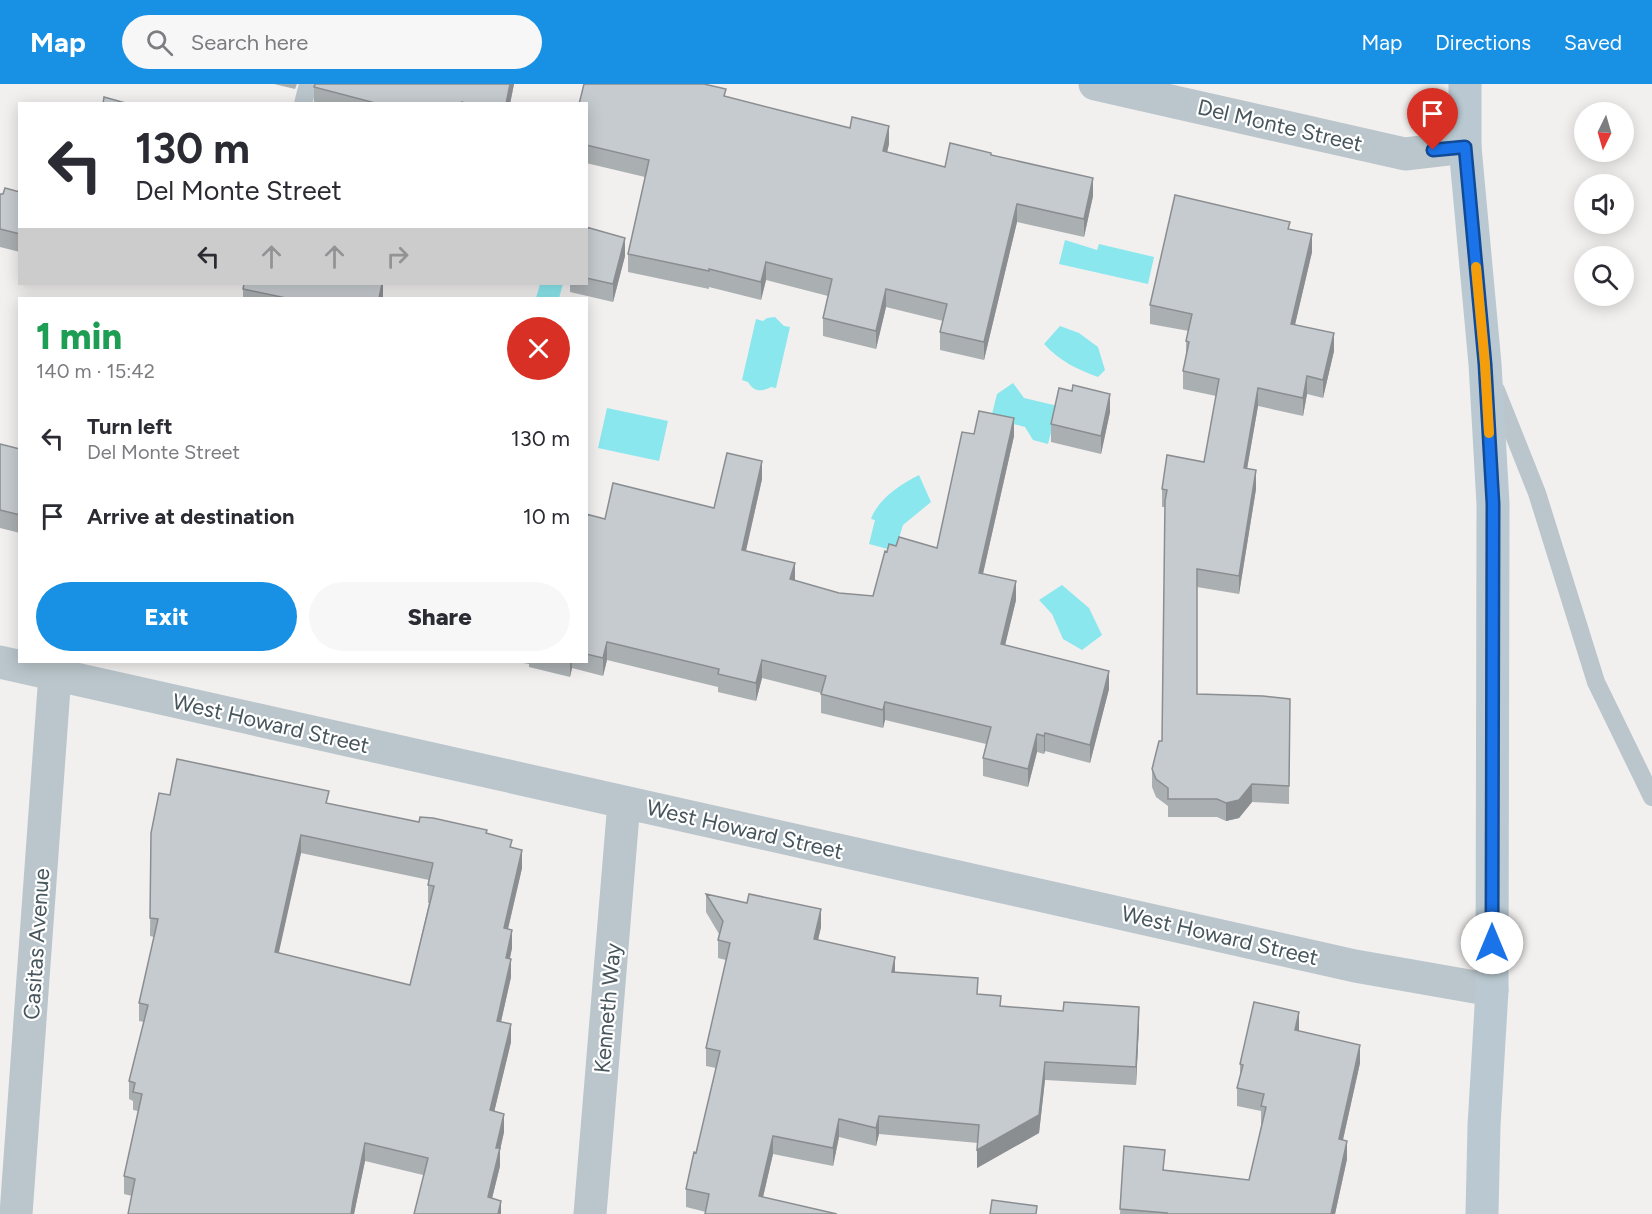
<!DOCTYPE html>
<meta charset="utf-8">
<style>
body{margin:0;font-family:Figtree,sans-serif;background:#f7f7f7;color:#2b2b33;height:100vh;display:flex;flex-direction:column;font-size:22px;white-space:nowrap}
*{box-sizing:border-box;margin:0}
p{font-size:20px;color:#7c7c81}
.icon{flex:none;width:33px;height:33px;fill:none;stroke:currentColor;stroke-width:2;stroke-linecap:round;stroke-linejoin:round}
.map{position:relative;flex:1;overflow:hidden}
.panel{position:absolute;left:18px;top:213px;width:570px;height:366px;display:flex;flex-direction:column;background:#fff;border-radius:0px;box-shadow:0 3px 15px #0003}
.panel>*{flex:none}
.top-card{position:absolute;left:18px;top:18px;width:570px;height:183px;border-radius:0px;box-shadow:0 3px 15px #0003;background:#fff;color:#2b2b33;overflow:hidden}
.needle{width:39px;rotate:185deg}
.tools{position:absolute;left:1574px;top:18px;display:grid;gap:12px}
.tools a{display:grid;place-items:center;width:60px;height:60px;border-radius:50%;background:#fff;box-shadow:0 3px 15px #0003;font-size:30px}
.pin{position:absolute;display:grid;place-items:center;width:51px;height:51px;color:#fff;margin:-62px -26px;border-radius:50% 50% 50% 0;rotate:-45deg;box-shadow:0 0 6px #0007}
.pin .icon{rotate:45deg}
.me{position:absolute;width:66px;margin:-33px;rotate:0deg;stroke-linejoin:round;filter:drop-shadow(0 0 4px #0008)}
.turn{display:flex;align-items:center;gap:21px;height:126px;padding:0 18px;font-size:27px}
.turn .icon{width:78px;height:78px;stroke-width:2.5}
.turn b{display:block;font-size:42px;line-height:51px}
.lanes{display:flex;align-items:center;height:57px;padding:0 18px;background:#0003;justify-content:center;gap:30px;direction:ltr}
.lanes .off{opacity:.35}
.round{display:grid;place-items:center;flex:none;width:63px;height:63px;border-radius:32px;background:#f7f7f7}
.overview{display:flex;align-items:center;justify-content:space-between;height:102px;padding:0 18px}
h1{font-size:36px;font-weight:800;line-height:45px;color:#1e9e55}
.button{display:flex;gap:12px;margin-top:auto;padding:12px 18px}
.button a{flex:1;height:69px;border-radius:36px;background:#1890e3;color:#fff;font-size:24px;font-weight:800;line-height:69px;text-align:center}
.button a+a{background:#f7f7f7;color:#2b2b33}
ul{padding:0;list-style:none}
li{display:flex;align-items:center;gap:18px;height:78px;padding:0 18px}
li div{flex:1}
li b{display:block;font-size:22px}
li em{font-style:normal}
header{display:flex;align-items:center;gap:36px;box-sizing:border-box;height:84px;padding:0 30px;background:#1890e3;color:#fff}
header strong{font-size:28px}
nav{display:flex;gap:33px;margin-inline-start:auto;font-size:21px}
.search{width:420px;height:54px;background:#f7f7f7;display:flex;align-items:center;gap:15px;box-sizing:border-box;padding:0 21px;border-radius:33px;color:#7c7c81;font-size:22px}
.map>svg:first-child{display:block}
.water{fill:#8ae7ed}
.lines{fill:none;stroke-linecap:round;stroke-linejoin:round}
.lane{stroke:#bac6cc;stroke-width:18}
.street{stroke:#bac6cc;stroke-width:33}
.secondary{stroke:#bac9d1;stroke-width:33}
.wall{fill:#aaafb2;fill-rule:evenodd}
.shaded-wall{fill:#8b8e91}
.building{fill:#c6cbcf;stroke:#8b8e91;stroke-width:1.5;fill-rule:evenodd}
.route-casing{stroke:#114b97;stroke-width:15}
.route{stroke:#1a73e8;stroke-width:10}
.slow{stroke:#f59e0b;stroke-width:10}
.labels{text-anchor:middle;stroke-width:4.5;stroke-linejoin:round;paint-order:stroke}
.street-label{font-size:22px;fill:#47565d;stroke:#fff}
</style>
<header>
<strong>Map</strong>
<div class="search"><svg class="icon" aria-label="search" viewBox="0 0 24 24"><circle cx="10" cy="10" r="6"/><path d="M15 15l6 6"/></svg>Search here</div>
<nav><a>Map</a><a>Directions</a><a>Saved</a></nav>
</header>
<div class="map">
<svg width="1652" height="1130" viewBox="0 0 1652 1130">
<rect width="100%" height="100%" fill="#f2efef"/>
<path class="water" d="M1065,156L1097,166L1099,160L1154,173L1148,200L1059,180Z
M540,200H563L559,214H536Z
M775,233L784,242L790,243L776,304L771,303C761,308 754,308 748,298L742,296L756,235L763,237L767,234Z
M1060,242L1079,249L1098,263L1105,286L1098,293C1076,285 1060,277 1044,260Z
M1013,299L1024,314L1058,322L1048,360L1033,356L1025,343L991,334L997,310Z
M607,324L668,337L659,377L598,364Z
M919,391L931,418L903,441L895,467L869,460L875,436L871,435C878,415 901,400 919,391Z
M1062,501L1089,524L1102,551L1082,566L1063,555L1052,530L1039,516Z"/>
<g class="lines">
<path class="lane" d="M303,20L308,0
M1496,306L1537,409L1596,598L1652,713"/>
<path class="street" d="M1095,0L1405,70L1465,63
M0,578L1355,882L1492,906
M16,1130L55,590
M590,1130L624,718"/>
<path class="secondary" d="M1465,0V63L1485,280L1493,420L1492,906L1484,1042L1482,1130"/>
</g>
<path class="wall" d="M274,0H297L295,5Z
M514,0L510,20H314V3Z
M726,12L889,60L887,68L945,83L991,71L1093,112L1084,153L1017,138L984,276L940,266V248L943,237L886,223L876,265L823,252V234L828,212L766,196L761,216L709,203V205L628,188V170L645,93L586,79V20Z
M20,108V168L0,163V110H3Z
M586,143L625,172L613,218L570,208V200H586Z
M1290,145L1312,168L1295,240L1334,267L1323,314L1307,310L1303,332L1258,322L1247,385L1256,405L1239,510L1197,503V610L1290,615L1289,720L1252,718L1239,734L1226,737L1217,733H1168V722L1156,713L1152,703V685L1162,657L1165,423H1162V405L1204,378L1216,312L1183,305V287L1186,270V257L1189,247L1150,240V221Z
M383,200V214H243V205Z
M1110,328L1101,370L1051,358V340Z
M974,350L1014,352L983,490L1016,516L1005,561L1109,605L1090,679L1045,667L1044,670L1037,668L1028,703L983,692V674L986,660L885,636L883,644L821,629V609L762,594L756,617L718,608V603L607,576L603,592L572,584L570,593L529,583V580L518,578H586V430L605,435L714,424L762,395L746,467L795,497L839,509L873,512L887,468L896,462L937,464Z
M0,360L20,365V449L0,444Z
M170,711L329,720L419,738L487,749L512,763L522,784L508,845L512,864L510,874L511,893L501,938L511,958L494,1028L504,1048L500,1066V1082L492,1115L501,1130L423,1091L365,1077L354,1130H128L132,1112L124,1110V1092L138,1027L133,1026V1017L129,1015V997L144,938L139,937V919L154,853L150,852L151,749ZM301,769L429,796L428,801V819H429L410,901L278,869Z
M706,810L821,843L818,856L895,888L978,910L1001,922L1139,941L1136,1001L1045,996L1039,1049L977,1084L978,1059L879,1050L876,1062L839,1053L833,1082L773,1070L763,1113L706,1128L686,1123V1105L696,1069L716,984L706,982V964L726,876L718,874V856L719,850L706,828Z
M1299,947L1360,979L1343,1056L1347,1075L1335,1130H1120L1124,1062L1165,1086L1249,1096L1262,1040H1261V1027L1237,1022V1004L1240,993V980Z"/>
<path class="shaded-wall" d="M510,0H514L510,20H506Z
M889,42V60L883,85V67Z
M1093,94V112L1084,153V135Z
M1017,120V138L984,276V258Z
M1312,150V168L1291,258V240Z
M625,154V172L613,218V200Z
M766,178V196L761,216V198Z
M382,200H383V214H379Z
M886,205V223L876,265V247Z
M1334,249V267L1323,314V296Z
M1307,292V310L1303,332V314Z
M1258,304V322L1244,402V384Z
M1110,310V328L1101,370V352Z
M1014,334V352L979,507V489Z
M762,377V395L742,484V466Z
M1256,386V405L1239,510V492Z
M795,479V497L790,495Z
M1016,497V516L1001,578V560Z
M607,558V576L603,592V574Z
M762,576V594L756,617V599Z
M570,578H572V584L570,593Z
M1109,587V605L1090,679V661Z
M885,618V636L883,644V626Z
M1045,649V667L1044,670V652Z
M1037,650V668L1028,703V685Z
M1252,700V718L1239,734L1226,737V719Z
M301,751V769L275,886V868Z
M522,766V784L504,862V844Z
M821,825V843L814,873V855Z
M512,846V864L506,892V874Z
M895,873V891L892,888Z
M511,875V893L497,955V937Z
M1139,923V941L1136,1001V983Z
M1299,928V946L1295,964V946Z
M511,940V958L490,1045V1026Z
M1360,961V979L1339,1073V1055Z
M1045,978V996L1039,1049L977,1084V1066Z
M504,1030V1048L500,1066V1082L488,1130V1113L496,1064Z
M879,1032V1050L876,1062V1044Z
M839,1035V1053L833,1082V1064Z
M773,1052V1070L759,1130V1112Z
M1347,1057V1075L1335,1130H1331Z
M365,1059V1077L354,1130H351L353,1117Z
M501,1117V1130H498Z"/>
<path class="building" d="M315,0H510L506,20H468L462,18V20H379L314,3Z
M584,0H704L726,5L724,12L850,44L852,33L889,42L883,67L945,83L950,59L991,69V71L1093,94L1084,135L1017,120L984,258L940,248L947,220L886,205L876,247L823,234L832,195L766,178L761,198L709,185V187L628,170L649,76L586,61V20H579Z
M104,13L129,20H103Z
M5,104L20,108V150L0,145V110H3Z
M1175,111L1290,138L1288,145L1312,150L1291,240L1334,249L1323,296L1307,292L1303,314L1258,304L1244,384L1256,386L1239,492L1197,485V610L1263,612L1290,615L1289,702L1252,700L1239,716L1226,719L1217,715H1168V704L1156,695L1152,685L1159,657H1162L1165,417L1167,406L1162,405L1167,371L1204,378L1219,295L1183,287L1189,258L1186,257L1192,230L1150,221Z
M586,143L625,154L613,200L586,194Z
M244,200H382L379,214H286L243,205Z
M1073,301L1110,310L1101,352L1051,340L1059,304L1072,307Z
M979,327L1014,334L979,489L1016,497L1001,560L1109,587L1090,661L1045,649L1044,652L1037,650L1028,685L983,674L991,643L885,618L883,626L821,610L826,592L762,576L756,599L718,590L719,585L607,558L603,574L586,570V430L605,435L613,399L714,424L727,369L762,377L742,466L795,479L790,495L839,509L873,512L885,467L887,468L889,460L896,462L899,453L937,464L962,348L974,350Z
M0,360L20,365V431L0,426Z
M177,675L329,707L326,719L419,738L420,733L433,734L487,746L486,749L512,756L510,763L522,766L504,844L512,846L506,874L511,875L497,937L511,940L490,1026L504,1030L496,1064H500L488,1113L501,1117L498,1130H414L428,1074L365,1059L353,1117L351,1130H128L135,1095L124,1092L142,1010L133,1008L135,999L129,997L148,921L139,919L158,835L150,834L151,749L159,709L170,711ZM301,751L433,779L428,801L434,802L410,901L275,868Z
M706,810L747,819L749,810L821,825L814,855L895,873L892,888L978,894L977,910L1001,912L1000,922L1063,927L1064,918L1139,923L1136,983L1045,978L1039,1031L977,1066L979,1041L879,1032L876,1044L839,1035L833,1064L773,1052L759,1112L837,1130H705L709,1110L686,1105L694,1068L696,1069L720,967L706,964L730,859L718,856L723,837Z
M1254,918L1299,928L1295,946L1360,961L1339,1055L1347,1057L1331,1130H1167V1129L1120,1125L1124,1062L1165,1066L1163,1086L1249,1096L1266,1023L1261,1022L1264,1010L1237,1004L1243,981L1240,980Z
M992,1116L1037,1122L1036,1130H990Z"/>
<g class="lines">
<defs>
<path id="route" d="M1433,66L1465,63L1485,280L1493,420L1492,859"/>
</defs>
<use href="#route" class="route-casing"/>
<use href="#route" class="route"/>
<path class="slow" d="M1476,183L1485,280L1489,349"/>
</g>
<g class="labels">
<g class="street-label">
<text transform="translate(1280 41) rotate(13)" y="8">Del Monte Street</text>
<text transform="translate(271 639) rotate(13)" y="8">West Howard Street</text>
<text transform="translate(745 745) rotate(13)" y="8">West Howard Street</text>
<text transform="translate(1220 851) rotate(13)" y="8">West Howard Street</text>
<text transform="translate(36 860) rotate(-86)" y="8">Casitas Avenue</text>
<text transform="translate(607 924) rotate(-85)" y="8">Kenneth Way</text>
</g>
</g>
</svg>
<div class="tools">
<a><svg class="needle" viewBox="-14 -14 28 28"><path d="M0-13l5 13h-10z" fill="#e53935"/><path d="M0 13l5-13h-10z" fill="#7c7c81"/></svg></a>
<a><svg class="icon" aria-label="sound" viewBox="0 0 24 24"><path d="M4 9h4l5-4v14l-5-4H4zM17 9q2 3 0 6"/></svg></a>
<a><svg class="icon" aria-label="search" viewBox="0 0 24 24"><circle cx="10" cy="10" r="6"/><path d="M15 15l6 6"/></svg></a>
</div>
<div class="pin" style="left:1433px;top:66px;background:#d93025"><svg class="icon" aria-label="arrive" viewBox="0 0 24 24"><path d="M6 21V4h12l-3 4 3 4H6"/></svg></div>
<svg class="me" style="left:1492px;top:859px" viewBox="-20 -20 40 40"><circle r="19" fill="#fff"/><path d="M0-13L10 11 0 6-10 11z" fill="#1a73e8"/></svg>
<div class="top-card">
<div class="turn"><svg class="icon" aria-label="left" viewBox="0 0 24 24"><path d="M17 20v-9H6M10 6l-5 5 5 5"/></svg><div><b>130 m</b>Del Monte Street</div></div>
<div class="lanes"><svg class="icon" aria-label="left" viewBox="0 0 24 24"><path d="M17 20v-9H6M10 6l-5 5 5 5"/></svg><svg class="icon off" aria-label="ahead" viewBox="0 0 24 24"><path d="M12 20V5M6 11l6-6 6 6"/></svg><svg class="icon off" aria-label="ahead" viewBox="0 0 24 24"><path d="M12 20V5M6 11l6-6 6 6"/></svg><svg class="icon off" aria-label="right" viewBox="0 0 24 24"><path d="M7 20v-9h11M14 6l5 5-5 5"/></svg></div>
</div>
<section class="panel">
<div class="overview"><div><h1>1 min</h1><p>140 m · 15:42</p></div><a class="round" style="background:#d93025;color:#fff"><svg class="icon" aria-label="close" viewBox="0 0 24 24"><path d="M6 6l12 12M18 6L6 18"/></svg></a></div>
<ul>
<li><svg class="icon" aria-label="left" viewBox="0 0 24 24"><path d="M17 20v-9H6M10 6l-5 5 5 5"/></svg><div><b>Turn left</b><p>Del Monte Street</p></div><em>130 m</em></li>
<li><svg class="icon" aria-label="arrive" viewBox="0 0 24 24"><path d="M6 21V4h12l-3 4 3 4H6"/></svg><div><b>Arrive at destination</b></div><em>10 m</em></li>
</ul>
<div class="button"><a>Exit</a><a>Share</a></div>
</section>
</div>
